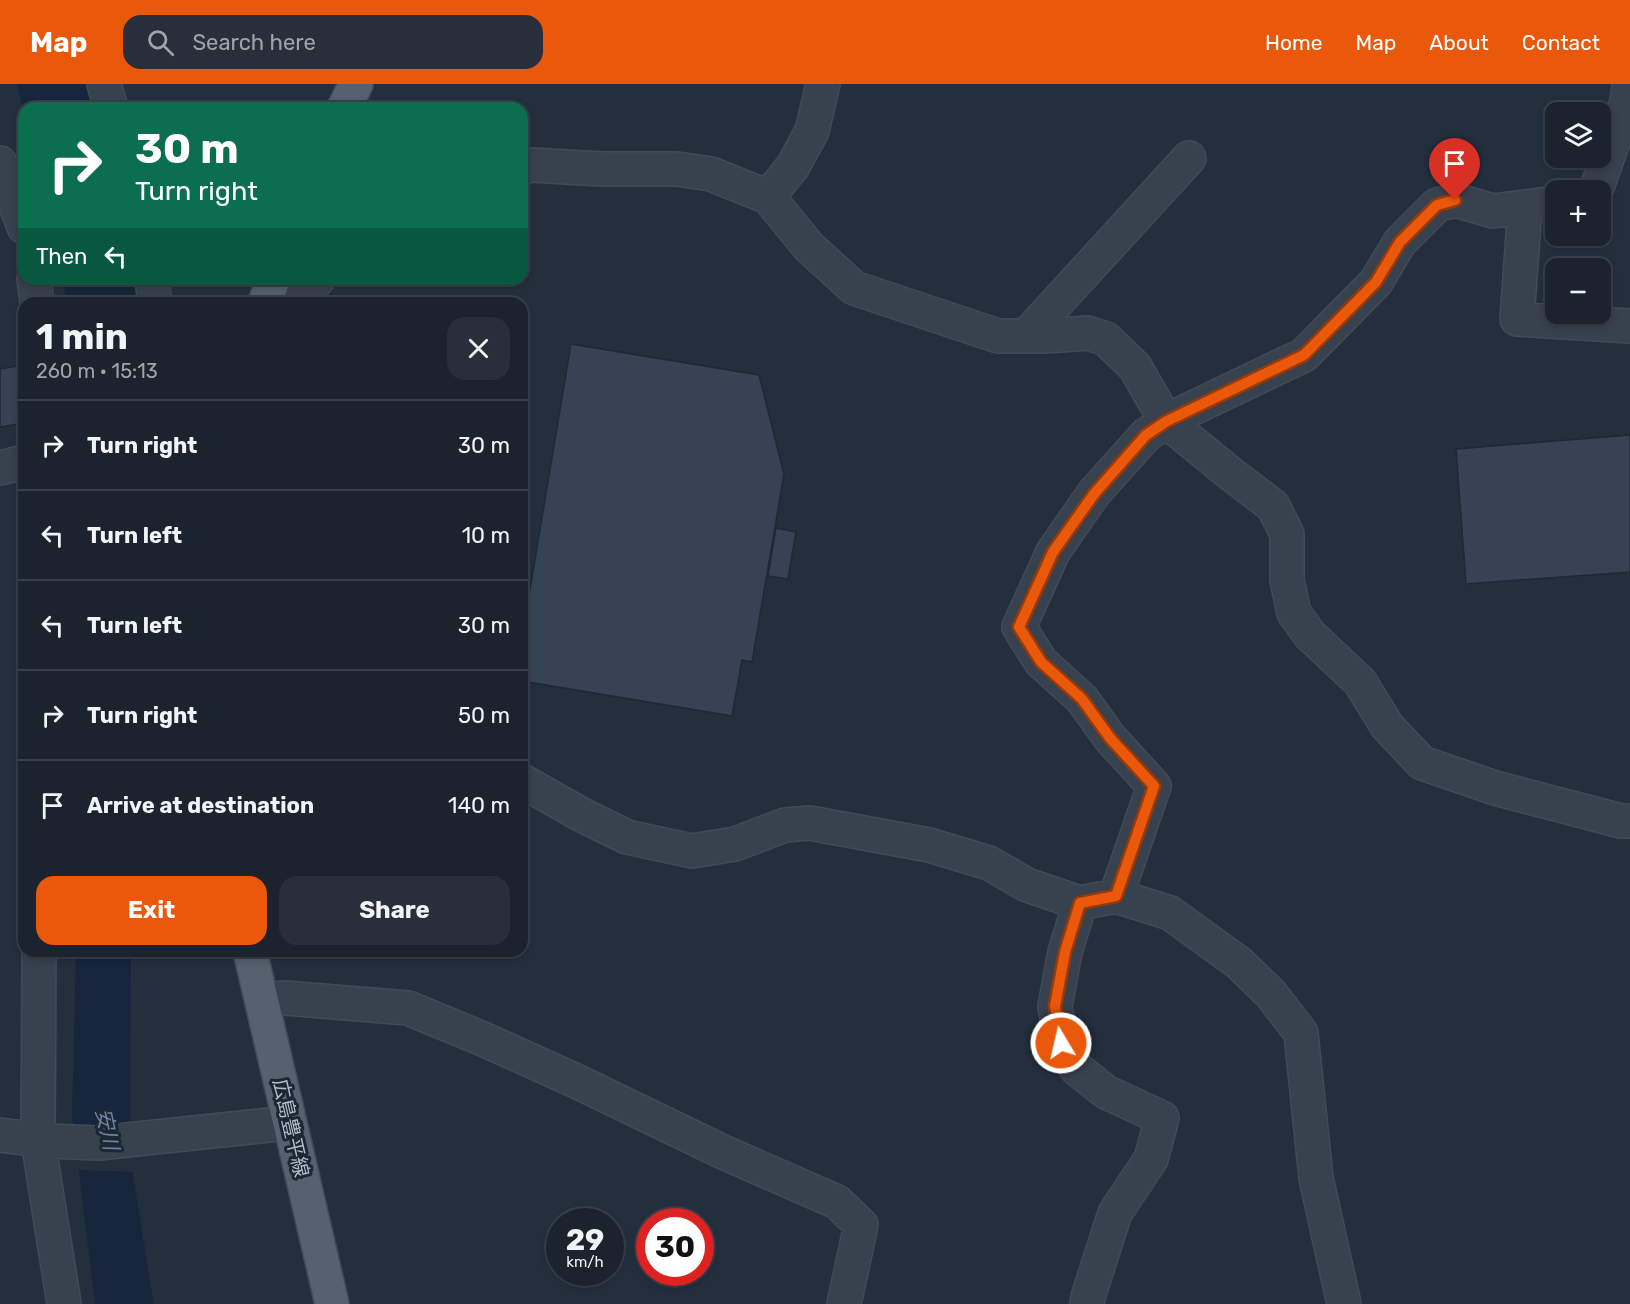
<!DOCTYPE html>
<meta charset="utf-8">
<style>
body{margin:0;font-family:Rubik,"Noto Sans JP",sans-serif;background:#282f3a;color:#f1f3f6;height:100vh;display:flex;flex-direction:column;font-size:22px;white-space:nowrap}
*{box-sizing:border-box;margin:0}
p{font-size:20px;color:#a0a4aa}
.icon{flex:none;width:33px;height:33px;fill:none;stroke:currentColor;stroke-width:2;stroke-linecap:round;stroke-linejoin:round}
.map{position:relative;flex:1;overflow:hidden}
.details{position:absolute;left:18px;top:213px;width:510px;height:660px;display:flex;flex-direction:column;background:#1b232e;border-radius:18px;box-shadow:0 3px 9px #0003,0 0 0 2px #39404a}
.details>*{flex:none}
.hud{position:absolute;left:18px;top:18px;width:510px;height:183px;border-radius:18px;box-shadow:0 3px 9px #0003,0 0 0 2px #39404a;background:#0b6e4f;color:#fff;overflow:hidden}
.tools{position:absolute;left:1545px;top:18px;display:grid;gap:12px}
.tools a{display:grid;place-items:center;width:66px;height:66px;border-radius:12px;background:#1b232e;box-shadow:0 3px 9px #0003,0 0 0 2px #39404a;font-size:30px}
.speed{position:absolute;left:546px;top:1124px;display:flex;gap:12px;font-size:30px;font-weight:700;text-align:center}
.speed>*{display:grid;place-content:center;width:78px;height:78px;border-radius:50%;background:#1b232e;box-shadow:0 3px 9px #0003,0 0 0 2px #39404a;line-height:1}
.speed small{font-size:15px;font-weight:400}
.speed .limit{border:9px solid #d22;background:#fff;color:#111}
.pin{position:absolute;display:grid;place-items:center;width:51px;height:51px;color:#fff;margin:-62px -26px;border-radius:50% 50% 50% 0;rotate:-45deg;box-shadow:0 0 6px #0007}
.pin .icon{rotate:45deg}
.me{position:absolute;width:66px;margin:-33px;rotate:351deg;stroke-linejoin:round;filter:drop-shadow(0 0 4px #0008)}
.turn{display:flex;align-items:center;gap:21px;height:126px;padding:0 18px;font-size:27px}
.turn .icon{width:78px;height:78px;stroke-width:2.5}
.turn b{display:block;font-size:42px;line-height:51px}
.then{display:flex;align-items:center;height:57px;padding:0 18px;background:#0003;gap:12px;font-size:22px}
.round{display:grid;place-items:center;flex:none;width:63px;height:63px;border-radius:18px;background:#282f3a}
.overview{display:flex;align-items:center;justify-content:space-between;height:102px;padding:0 18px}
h1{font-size:36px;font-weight:700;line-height:45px}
.button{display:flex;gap:12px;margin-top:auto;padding:12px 18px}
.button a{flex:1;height:69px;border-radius:18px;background:#ea580c;color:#fff;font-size:24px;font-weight:700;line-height:69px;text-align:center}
.button a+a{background:#282f3a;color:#f1f3f6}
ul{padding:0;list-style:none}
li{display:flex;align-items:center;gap:18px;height:90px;padding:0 18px;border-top:2px solid #39404a}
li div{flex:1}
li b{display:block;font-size:22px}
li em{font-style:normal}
header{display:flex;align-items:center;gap:36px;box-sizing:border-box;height:84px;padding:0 30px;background:#ea580c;color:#fff}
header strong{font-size:28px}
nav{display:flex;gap:33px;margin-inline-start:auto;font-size:21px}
.search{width:420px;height:54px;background:#282f3a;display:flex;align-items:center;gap:15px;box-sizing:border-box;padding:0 21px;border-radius:18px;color:#a0a4aa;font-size:22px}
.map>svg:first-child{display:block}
.water{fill:#17263c}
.pier{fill:#242f3e}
.building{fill:#364354;stroke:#1f2835;stroke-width:1.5}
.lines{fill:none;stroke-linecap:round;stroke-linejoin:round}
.minor-casing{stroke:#414a57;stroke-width:36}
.major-casing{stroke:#414a57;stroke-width:36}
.minor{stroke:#38414e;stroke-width:33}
.major{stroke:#56606e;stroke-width:33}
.route-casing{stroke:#983908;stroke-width:15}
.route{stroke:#ea580c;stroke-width:10}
.labels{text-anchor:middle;stroke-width:6;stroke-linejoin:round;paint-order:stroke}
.street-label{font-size:20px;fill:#b4bcc9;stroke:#1d2633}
.water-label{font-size:21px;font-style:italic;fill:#6d86a8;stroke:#1d2633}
</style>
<header>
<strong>Map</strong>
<div class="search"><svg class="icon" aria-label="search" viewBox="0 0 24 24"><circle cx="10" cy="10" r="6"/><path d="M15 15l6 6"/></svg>Search here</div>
<nav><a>Home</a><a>Map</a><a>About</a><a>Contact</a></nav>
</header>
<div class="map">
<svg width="1630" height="1220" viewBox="0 0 1630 1220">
<rect width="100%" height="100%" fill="#242f3e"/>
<path class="water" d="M17,0H85L93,24H24V30Z
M62,195H136L138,219H67Z
M76,867H131L130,1073L154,1220H95L72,1032Z"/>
<path class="pier" d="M133,1043V1072L136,1088L76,1086L71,1045Z"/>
<path class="building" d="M571,260L759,291L784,390L752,578L742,576L732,632L522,597V553Z
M24,281V339L0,343V285Z
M1630,351V488L1466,500L1456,365Z
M776,444L796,448L788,495L768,492Z"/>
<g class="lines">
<defs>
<path id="minor" d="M104,0L111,24
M0,79L24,143
M522,83L532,81L601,85H677L711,90L768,113L809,163L854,204L998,252H1045L1088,249L1106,255L1135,283L1166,337L1231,390L1273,422L1287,450V496L1294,529L1310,551L1360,598L1387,642L1422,679L1495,704L1621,737H1630
M1596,106L1627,18L1629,0
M768,113L793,82L812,47L823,0
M1525,123L1517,235L1630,242
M34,195L37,219
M152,195L155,219
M293,219L318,195
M1026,252L1189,74
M0,384L24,378
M522,697L582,731L627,753L692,767L735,760L785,741L810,739L929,761L989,779L1027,801L1080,819L1116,812L1170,829L1239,879L1271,910L1301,949L1316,1094L1344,1220
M1116,812L1154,702L1110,654L1082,615L1041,578L1019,543L1053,468L1094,409L1146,351L1166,337L1304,271L1376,198L1400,158L1437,121L1455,116L1493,127L1556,119
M1080,819L1065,868L1055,922L1061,959L1077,985L1106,1008L1162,1034L1151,1075L1115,1129L1088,1213L1087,1220
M39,867L38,1056L64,1220
M261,916L285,914L408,924L483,955L576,997L723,1068L837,1118L861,1141L844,1220
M0,1051L49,1057L99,1059L289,1039"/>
<path id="major" d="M344,24L356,0
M265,219L273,195
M250,867L332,1220"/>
</defs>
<use href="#minor" class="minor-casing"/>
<use href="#major" class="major-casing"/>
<use href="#minor" class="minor"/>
<use href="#major" class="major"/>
</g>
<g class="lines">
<defs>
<path id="route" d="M1061,959L1055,922L1065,868L1080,819L1116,812L1154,702L1110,654L1082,615L1041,578L1019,543L1053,468L1094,410L1146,351L1167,337L1304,271L1376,198L1400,158L1437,121L1455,116"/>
</defs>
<use href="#route" class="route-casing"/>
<use href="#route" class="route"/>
</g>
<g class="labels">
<g class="street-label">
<text transform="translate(291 1044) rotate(77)" y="7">広島豊平線</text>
</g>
<g class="water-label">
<text transform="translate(107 1045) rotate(78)" y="7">安川</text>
</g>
</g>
</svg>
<div class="tools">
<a><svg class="icon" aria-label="layers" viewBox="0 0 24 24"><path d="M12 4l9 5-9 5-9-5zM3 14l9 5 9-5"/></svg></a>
<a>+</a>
<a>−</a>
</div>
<div class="speed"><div>29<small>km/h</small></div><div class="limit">30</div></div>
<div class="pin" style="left:1455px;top:116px;background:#d93025"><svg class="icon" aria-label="arrive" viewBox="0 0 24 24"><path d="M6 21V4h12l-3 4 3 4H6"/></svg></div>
<svg class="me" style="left:1061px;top:959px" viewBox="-20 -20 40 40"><circle r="17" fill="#ea580c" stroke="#fff" stroke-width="3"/><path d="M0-11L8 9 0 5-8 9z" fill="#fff"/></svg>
<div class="hud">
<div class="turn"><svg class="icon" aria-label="right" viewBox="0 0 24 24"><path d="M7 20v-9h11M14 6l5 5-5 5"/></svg><div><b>30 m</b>Turn right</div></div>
<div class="then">Then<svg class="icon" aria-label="left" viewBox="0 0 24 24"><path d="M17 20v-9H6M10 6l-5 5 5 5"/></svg></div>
</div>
<section class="details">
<div class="overview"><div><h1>1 min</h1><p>260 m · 15:13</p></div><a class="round"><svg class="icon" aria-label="close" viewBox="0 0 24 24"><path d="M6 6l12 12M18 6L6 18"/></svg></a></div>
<ul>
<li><svg class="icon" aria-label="right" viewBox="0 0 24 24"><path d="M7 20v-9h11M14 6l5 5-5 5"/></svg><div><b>Turn right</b></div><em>30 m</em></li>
<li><svg class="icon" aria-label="left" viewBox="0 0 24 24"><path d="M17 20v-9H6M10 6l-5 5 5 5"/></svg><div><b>Turn left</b></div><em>10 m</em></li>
<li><svg class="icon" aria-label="left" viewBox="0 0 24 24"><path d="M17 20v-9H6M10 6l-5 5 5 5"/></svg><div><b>Turn left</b></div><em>30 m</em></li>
<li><svg class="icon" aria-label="right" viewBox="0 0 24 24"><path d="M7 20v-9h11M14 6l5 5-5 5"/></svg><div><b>Turn right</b></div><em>50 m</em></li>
<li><svg class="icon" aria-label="arrive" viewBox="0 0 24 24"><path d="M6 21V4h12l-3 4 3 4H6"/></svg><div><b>Arrive at destination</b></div><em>140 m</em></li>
</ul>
<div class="button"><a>Exit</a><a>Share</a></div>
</section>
</div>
